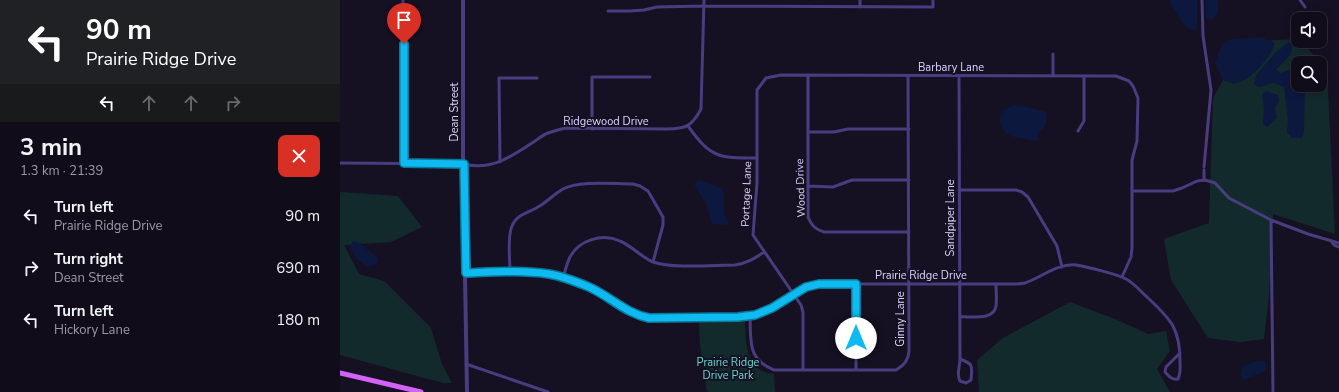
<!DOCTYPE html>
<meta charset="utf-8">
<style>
body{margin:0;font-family:"Nunito Sans",sans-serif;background:#191523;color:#f1f3f6;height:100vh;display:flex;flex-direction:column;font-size:15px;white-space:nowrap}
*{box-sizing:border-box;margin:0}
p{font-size:13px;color:#9c9ba2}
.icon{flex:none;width:22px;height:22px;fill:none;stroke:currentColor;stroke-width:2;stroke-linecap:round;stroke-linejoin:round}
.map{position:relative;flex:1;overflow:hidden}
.sheet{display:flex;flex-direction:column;background:#100c1a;width:340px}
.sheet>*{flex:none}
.banner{background:#202124;color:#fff;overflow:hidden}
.fabs{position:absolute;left:951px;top:12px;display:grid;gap:8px}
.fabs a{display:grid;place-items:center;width:36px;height:36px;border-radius:8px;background:#100c1a;box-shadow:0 2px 10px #0003,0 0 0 1px #302c39;font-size:20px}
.pin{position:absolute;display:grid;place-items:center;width:34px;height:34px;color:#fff;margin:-41px -17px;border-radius:50% 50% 50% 0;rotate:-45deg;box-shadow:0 0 4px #0007}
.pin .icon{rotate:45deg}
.me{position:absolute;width:44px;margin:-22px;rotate:0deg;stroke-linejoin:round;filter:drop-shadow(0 0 3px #0008)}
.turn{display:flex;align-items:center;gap:14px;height:84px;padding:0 20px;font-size:18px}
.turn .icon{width:52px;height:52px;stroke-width:2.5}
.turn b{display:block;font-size:28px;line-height:34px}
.lanes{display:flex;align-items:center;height:38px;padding:0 20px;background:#0003;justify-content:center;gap:20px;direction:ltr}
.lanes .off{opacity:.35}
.round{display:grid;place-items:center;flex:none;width:42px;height:42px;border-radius:8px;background:#191523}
.head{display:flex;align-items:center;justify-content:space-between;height:68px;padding:0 20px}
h1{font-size:24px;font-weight:700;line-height:30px}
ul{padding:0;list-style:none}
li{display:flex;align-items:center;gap:12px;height:52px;padding:0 20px}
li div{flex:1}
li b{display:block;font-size:15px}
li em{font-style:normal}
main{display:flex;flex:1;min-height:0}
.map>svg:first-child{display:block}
.green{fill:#132a2d;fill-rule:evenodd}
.water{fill:#0d183f}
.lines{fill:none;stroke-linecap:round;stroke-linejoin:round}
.minor{stroke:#493d80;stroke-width:3}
.tertiary{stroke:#493d80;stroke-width:4}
.primary{stroke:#d362f6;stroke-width:5}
.route-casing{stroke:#09799b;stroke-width:10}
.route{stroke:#0ebaef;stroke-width:7}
.labels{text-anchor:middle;stroke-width:4;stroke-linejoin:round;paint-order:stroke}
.street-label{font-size:11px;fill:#ded4fd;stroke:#161023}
.park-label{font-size:11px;fill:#64d9cb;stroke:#161023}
</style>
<main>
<section class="sheet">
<div class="banner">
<div class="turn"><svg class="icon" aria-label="left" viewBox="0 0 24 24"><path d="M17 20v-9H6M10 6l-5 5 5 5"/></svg><div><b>90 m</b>Prairie Ridge Drive</div></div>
<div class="lanes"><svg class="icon" aria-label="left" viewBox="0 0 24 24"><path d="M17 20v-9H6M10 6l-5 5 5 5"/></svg><svg class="icon off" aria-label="ahead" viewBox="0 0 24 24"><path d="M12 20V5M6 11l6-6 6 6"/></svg><svg class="icon off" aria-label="ahead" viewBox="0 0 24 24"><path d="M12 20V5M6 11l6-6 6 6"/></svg><svg class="icon off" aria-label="right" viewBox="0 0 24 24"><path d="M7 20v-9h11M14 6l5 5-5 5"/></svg></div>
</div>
<div class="head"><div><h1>3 min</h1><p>1.3 km · 21:39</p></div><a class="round" style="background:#d93025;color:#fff"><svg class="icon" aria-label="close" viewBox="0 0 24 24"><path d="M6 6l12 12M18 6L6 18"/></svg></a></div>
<ul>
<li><svg class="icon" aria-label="left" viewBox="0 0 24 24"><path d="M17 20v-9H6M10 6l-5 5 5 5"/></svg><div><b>Turn left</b><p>Prairie Ridge Drive</p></div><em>90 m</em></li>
<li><svg class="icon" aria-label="right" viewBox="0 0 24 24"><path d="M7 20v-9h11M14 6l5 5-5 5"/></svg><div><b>Turn right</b><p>Dean Street</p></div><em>690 m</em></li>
<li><svg class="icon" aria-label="left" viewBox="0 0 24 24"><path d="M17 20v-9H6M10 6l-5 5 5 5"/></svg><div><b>Turn left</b><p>Hickory Lane</p></div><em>180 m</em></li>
</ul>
</section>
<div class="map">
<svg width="999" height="392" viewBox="0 0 999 392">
<rect width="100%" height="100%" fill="#161023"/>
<path class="green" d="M958,39V41H961L987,70L995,234L933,214L929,296L924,339L900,342L868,338L831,280L824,239L869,223L873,98L904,42ZM958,63H980V85H958Z
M0,192L58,196L82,227L51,242L4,245L19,274L44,281L91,328L102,364L112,383H103L0,355Z
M730,302L775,319L808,334L826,331L830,351L817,369L830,392H639L637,360L663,338Z
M405,321C406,343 405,371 434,374L435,392H368L366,388L365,374L360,346L359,322Z"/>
<path class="water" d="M829,0H857V27L856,30L849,29L842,22Z
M866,0H878V12L872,19H867L866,17Z
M921,37L935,43C933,54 916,73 906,79C903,81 898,82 894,84L883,80L875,63L882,44L886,40Z
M949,42L953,45L950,55L936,70L941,73L951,69L959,61L963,63H958V85H966L965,86L964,131L962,138H952L947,132L948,121L944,87L933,83L919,87L914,84L916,75L936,52Z
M926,91L938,95L939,102L935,107L937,118L927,127L923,124L924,109L922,94Z
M673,105L683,106L706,112L707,119L704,128L701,130L697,135L699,140C694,142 691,140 686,139C670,136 665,137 659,120L664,110Z
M358,180L382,188C388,200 379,211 389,222L388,224L384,225L372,224L366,203L355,187L356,183Z
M13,241L20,243L38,258L37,264L28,267C20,262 14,257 10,248Z
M923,361L926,363V369L924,372L902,380C897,364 911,362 923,361Z"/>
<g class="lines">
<path class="minor" d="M63,0L64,163
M520,0V7
M862,0L863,36L871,90L864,167
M960,0L965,7
M268,11H290L304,10L317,7L364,6L593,7V0
M468,75V217C472,226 475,229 484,232H569
M619,76L620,359C620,367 616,374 620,381L626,383L631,380C632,366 634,364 620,359
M713,76V54
M348,126C371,158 378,158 416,158
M252,129V77H310
M738,131L744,121V76
M468,132H494L508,129H569
M160,162L159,78H197
M0,163L124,164C150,171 171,157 192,143C197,140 202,135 208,133C214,131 220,129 226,128L327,129C346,129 352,126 361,109L364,0
M864,170V180
M468,186L493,187L512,180H569
M619,190H676L682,192L688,197L717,246L722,267
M793,191H833L842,188L857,181L865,180L875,183L889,198L931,220L968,234L999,243
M931,220L933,392
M992,242L994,245L999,247
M170,272C170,260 167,237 172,226C177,214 188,213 198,207C207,202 214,194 223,189C239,180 273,184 293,184L300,186L308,191L323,217V225L313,262
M126,273C153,272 181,270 209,274C222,276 237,282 249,287C271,297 285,313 309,318L398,317L410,316L432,308L466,287L479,284H673C677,284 681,284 685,283C702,277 718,263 736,265C747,267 777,274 786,279C794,283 800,291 807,297C830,319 840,327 840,361C840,368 841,373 838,379C831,380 829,376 825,372L826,367L840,353
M223,278C225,271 227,263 230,257C239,240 262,233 280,241C292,246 301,257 313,262C333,269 374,265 395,265C407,263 414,259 424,252
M516,284V370
M410,316C411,341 407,359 434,370H556C564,365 568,361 569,351L568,76
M620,317C630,316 654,321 656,306C657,299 656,291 656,284
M126,364L208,392
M463,370V312L461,305L413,235L417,183V90L426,78L441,75L776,76L789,81L793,86L798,98L797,141L792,160V248L791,257L782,277"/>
<path class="tertiary" d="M123,0V159L127,392"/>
<path class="primary" d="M0,373L81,392"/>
</g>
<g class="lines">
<defs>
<path id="route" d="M64,44V163L124,164L126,273C153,272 181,270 209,274C222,276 237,282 249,287C271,297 285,313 309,318L398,317L415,315L432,308L466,287L479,284H516V338"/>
</defs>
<use href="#route" class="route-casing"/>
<use href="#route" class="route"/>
</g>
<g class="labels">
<g class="street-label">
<text x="611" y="71">Barbary Lane</text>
<text transform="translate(114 112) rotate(-90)" y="4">Dean Street</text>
<text x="266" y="125">Ridgewood Drive</text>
<text transform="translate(460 188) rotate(-92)" y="4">Wood Drive</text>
<text transform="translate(406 194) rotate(-88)" y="4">Portage Lane</text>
<text transform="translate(610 218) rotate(-90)" y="4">Sandpiper Lane</text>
<text x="581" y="279">Prairie Ridge Drive</text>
<text transform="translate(560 319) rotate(-90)" y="4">Ginny Lane</text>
</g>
<g class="park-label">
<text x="388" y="366">Prairie Ridge<tspan x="388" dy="13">Drive Park</tspan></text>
</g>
</g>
</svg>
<div class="fabs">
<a><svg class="icon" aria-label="sound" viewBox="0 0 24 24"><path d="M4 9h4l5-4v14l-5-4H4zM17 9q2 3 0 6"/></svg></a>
<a><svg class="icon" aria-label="search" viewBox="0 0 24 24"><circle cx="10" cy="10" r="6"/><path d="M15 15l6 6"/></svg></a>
</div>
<div class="pin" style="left:64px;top:44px;background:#d93025"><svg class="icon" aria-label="arrive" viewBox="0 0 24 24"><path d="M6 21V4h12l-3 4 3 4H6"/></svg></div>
<svg class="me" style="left:516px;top:338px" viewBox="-20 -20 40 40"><circle r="19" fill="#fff"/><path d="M0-13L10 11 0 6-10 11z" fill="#0ebaef"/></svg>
</div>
</main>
